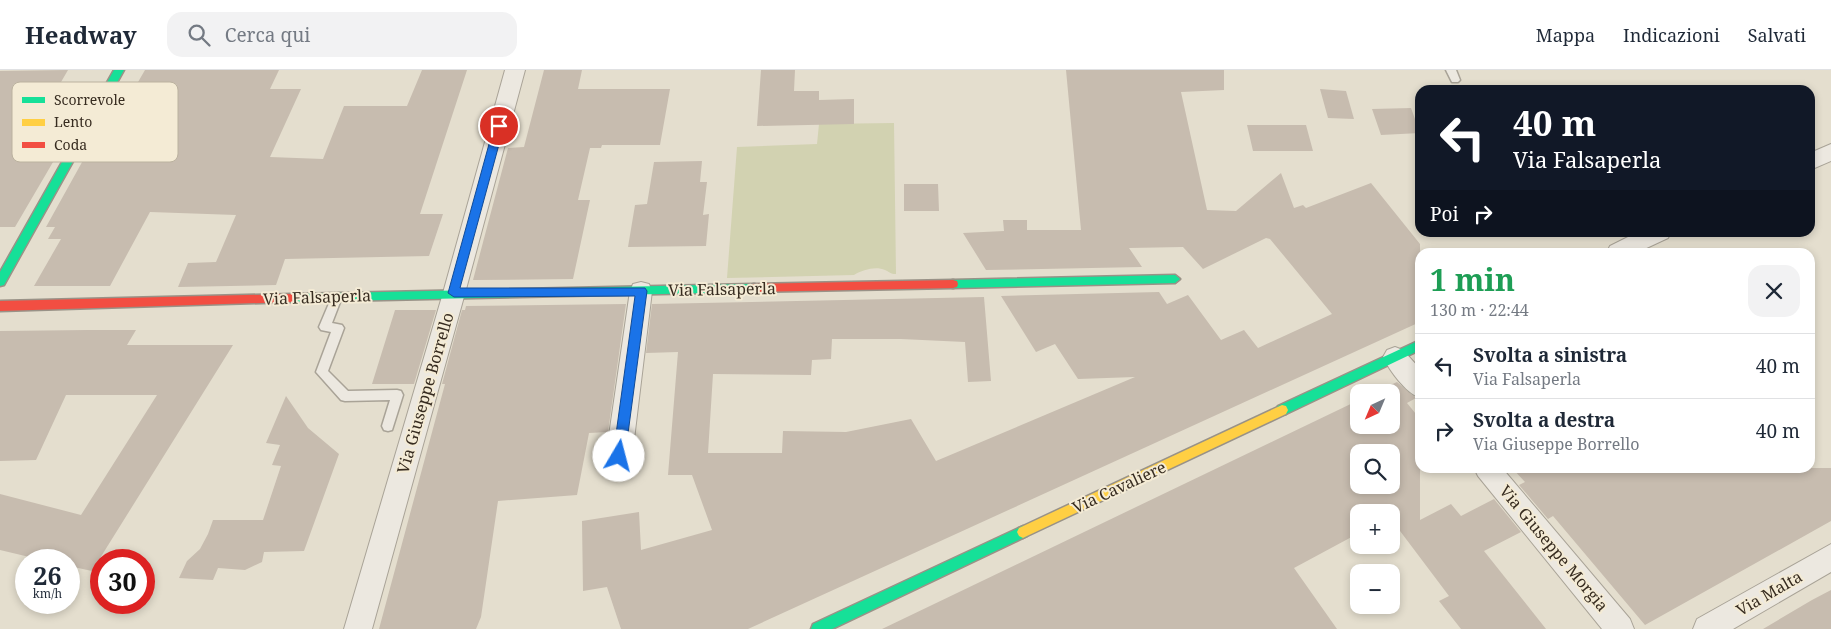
<!DOCTYPE html>
<html lang="it">
<meta charset="utf-8">
<style>
body{margin:0;font-family:"Noto Serif",serif;background:#f2f2f3;color:#1f2937;height:100vh;display:flex;flex-direction:column;font-size:19px;white-space:nowrap}
*{box-sizing:border-box;margin:0}
p{font-size:16px;color:#747a83}
.icon{flex:none;width:28px;height:28px;fill:none;stroke:currentColor;stroke-width:2;stroke-linecap:round;stroke-linejoin:round}
.map{position:relative;flex:1;overflow:hidden}
.drawer{position:absolute;left:1415px;top:178px;width:400px;height:225px;display:flex;flex-direction:column;background:#fff;border-radius:15px;box-shadow:0 2px 8px #0003}
.drawer>*{flex:none}
.banner{position:absolute;left:1415px;top:15px;width:400px;height:152px;border-radius:15px;box-shadow:0 2px 8px #0003;background:#111827;color:#fff;overflow:hidden}
.needle{width:32px;rotate:224deg}
.tools{position:absolute;left:1350px;top:314px;display:grid;gap:10px}
.tools a{display:grid;place-items:center;width:50px;height:50px;border-radius:10px;background:#fff;box-shadow:0 2px 8px #0003;font-size:25px}
.speed{position:absolute;left:15px;top:479px;display:flex;gap:10px;font-size:25px;font-weight:700;text-align:center}
.speed>*{display:grid;place-content:center;width:65px;height:65px;border-radius:50%;background:#fff;box-shadow:0 2px 8px #0003;line-height:1}
.speed small{font-size:12px;font-weight:400}
.speed .limit{border:8px solid #d22;background:#fff;color:#111}
.pin{position:absolute;display:grid;place-items:center;width:42px;height:42px;color:#fff;margin:-21px;border:2px solid #fff;border-radius:50%;box-shadow:0 1px 5px #0007}
.me{position:absolute;width:55px;margin:-28px;rotate:8deg;stroke-linejoin:round;filter:drop-shadow(0 0 4px #0008)}
.turn{display:flex;align-items:center;gap:18px;height:105px;padding:0 15px;font-size:22px}
.turn .icon{width:65px;height:65px;stroke-width:2.5}
.turn b{display:block;font-size:35px;line-height:42px}
.then{display:flex;align-items:center;height:48px;padding:0 15px;background:#0003;gap:10px;font-size:19px}
.round{display:grid;place-items:center;flex:none;width:52px;height:52px;border-radius:15px;background:#f2f2f3}
.head{display:flex;align-items:center;justify-content:space-between;height:85px;padding:0 15px}
h1{font-size:30px;font-weight:700;line-height:38px;color:#1e9e55}
ul{padding:0;list-style:none}
li{display:flex;align-items:center;gap:15px;height:65px;padding:0 15px;border-top:1px solid #e0e1e3}
li div{flex:1}
li b{display:block;font-size:19px}
li em{font-style:normal}
header{display:flex;align-items:center;gap:30px;box-sizing:border-box;height:70px;padding:0 25px;background:#fff;border-bottom:1px solid #e0e1e3}
header strong{font-size:24px}
nav{display:flex;gap:28px;margin-inline-start:auto;font-size:18px}
.search{width:350px;height:45px;background:#f2f2f3;display:flex;align-items:center;gap:12px;box-sizing:border-box;padding:0 18px;border-radius:15px;color:#747a83;font-size:19px}
.map>svg:first-child{display:block}
.green{fill:#d2d2b1}
.building{fill:#c7bcaf;fill-rule:evenodd}
.lines{fill:none;stroke-linecap:round;stroke-linejoin:round}
.lane-casing{stroke:#a9a397;stroke-width:3}
.street-casing{stroke:#a9a397;stroke-width:2}
.fast-casing{stroke:#999287;stroke-width:3}
.slow-casing{stroke:#999287;stroke-width:3}
.jam-casing{stroke:#999287;stroke-width:3}
.lane{fill:#ece8e0;fill-rule:evenodd}
.street{fill:#ece8e0;fill-rule:evenodd}
.fast{fill:#16e098;fill-rule:evenodd}
.slow{fill:#ffcf43;fill-rule:evenodd}
.jam{fill:#f24e42;fill-rule:evenodd}
.route{fill:#1a73e8;stroke:#114b97}
.labels{text-anchor:middle;stroke-width:4;stroke-linejoin:round;paint-order:stroke}
.street-label{font-size:16px;fill:#372c20;stroke:#f4ebd5}
.key{fill:#f4ebd5;stroke:#bbb29f;stroke-width:1}
.key-label{font-size:14px;fill:#372c20}
</style>
<header>
<strong>Headway</strong>
<div class="search"><svg class="icon" aria-label="search" viewBox="0 0 24 24"><circle cx="10" cy="10" r="6"/><path d="M15 15l6 6"/></svg>Cerca qui</div>
<nav><a>Mappa</a><a>Indicazioni</a><a>Salvati</a></nav>
</header>
<div class="map">
<svg width="1831" height="559" viewBox="0 0 1831 559">
<rect width="100%" height="100%" fill="#e4dece"/>
<path class="green" d="M894,53L896,204C890,204 890,202 885,200C875,196 863,200 854,205L727,208L737,77L817,74L819,54Z"/>
<path class="building" d="M68,0L25,74L63,75L15,157H0V1Z
M145,0H279L270,19H301L270,87L323,89L344,36H407L422,0H467L420,144H443L429,186L285,189L276,215L178,217L188,193L216,192L236,145L150,142L110,216H34L61,169H48L55,157H46L91,76H101Z
M544,0H582L578,19H670L660,75H602L601,78H590L578,130H590L573,209L473,210L508,78L524,77Z
M761,0H795L794,21H819V30L854,29V54L757,56Z
M1066,0H1224V20L1181,22L1207,140L1236,141L1281,103L1294,138L1303,135L1306,138L1371,113L1420,174V252L748,559H621L607,517L583,521L582,451L639,442L641,480L712,460L692,405H668L678,282L646,283L652,234L984,227L991,311L968,312L965,272L901,269H832L831,289L812,290L811,305L713,304L708,383H782L783,361L846,362L911,349L936,391L1135,307L1078,309L1055,274L1036,282L1001,226L1159,222L1167,234L1188,225L1221,270L1244,260L1258,278L1332,244L1270,169L1266,168L1203,199L1183,177L1129,178L1142,197L986,200L963,163L1004,161L1003,150H1027V160H1081Z
M1320,19L1346,21L1354,49L1328,48Z
M1411,38L1420,63L1381,65L1372,39Z
M1247,55H1306L1313,81H1253Z
M702,91L700,112H707L703,145L709,144L706,176L628,177L635,135L647,134L654,92Z
M904,114H938L939,141H904Z
M626,234L608,362L589,363L577,425L498,431L481,547L476,559H379L445,314H442L462,240H465L466,236Z
M395,240H436L414,314H372Z
M87,260H136L127,275H233L92,501L69,496V490H42L0,480V424L81,445L157,325H66L36,390L0,391V261Z
M1397,312L1416,328L1407,333L1420,349V450L1451,434L1461,446L1494,429L1521,462L1484,481L1546,559H1461L1439,531L1449,526L1391,449V442H1359V463L1294,498L1337,559H882L1359,330V355H1391V322H1375ZM1359,382H1391V415H1359Z
M286,326L308,358L339,384L304,481L264,482L262,492L245,500L218,498L213,510L179,508L187,491L200,479L208,464L213,450H263L281,396L272,395L280,375L266,373Z
M1512,398H1831V451L1645,555L1553,446L1548,449L1519,415L1525,412Z
M1831,520V559H1763L1812,530Z"/>
<g class="lines">
<defs>
<path id="lane" d="M1446,0H1456L1460,10L1458,12H1452Z
M337,223L341,224L342,227L332,253L342,255L344,258L328,301L348,321L397,320L401,321L403,325L392,360L388,361L384,360L382,356L390,330L345,331L341,330L316,302L331,262L321,260L319,257L333,224Z"/>
<path id="street" d="M505,0H525L465,223L372,559H344L443,223Z
M1831,74V91L1810,100V83Z
M1638,162H1671L1668,168L1638,182H1607L1610,176Z
M641,212L649,214L652,221L632,386L628,394L619,397L610,394L606,386L630,221L633,214Z
M1395,277L1403,280L1420,299V328C1405,322 1390,301 1383,287L1387,280Z
M1474,398H1502L1630,549L1634,559H1602L1478,406Z
M1831,474V502L1733,559H1693L1697,549Z"/>
<path id="fast" d="M114,0H124L4,215L0,216V202Z
M1175,205L1180,209L1175,213L953,218L949,217L948,214L949,211L953,210Z
M754,214L758,215L759,218L758,221L754,222L292,232L288,231L287,228L288,225L292,224Z
M1420,270V280L1286,344L1282,345L1278,344L1276,340L1278,336Z
M1023,456L1027,458L1029,462L1027,466L832,559H811L813,554Z"/>
<path id="slow" d="M1282,335L1286,336L1288,340L1286,344L1027,466L1023,468L1019,466L1017,462L1019,458Z"/>
<path id="jam" d="M953,210L957,211L958,214L957,217L953,218L754,222L750,221L749,218L750,215L754,214Z
M292,224L296,225L297,228L296,231L292,232L0,241V231Z"/>
</defs>
<use href="#lane" class="lane-casing"/>
<use href="#street" class="street-casing"/>
<use href="#fast" class="fast-casing"/>
<use href="#slow" class="slow-casing"/>
<use href="#jam" class="jam-casing"/>
<use href="#lane" class="lane"/>
<use href="#street" class="street"/>
<use href="#fast" class="fast"/>
<use href="#slow" class="slow"/>
<use href="#jam" class="jam"/>
</g>
<path class="route" d="M499,52L504,56L460,218H645L647,221L625,386L623,390L619,391L615,390L613,386L635,226L454,227L448,223L494,56Z"/>
<g class="labels">
<g class="street-label">
<text transform="translate(722 219) rotate(-1)" y="6">Via Falsaperla</text>
<text transform="translate(317 227) rotate(-2)" y="6">Via Falsaperla</text>
<text transform="translate(425 323) rotate(-74)" y="6">Via Giuseppe Borrello</text>
<text transform="translate(1119 417) rotate(-25)" y="6">Via Cavaliere</text>
<text transform="translate(1554 478) rotate(50)" y="6">Via Giuseppe Morgia</text>
<text transform="translate(1769 523) rotate(-30)" y="6">Via Malta</text>
</g>
</g>
<rect x="12" y="12" width="166" height="80" rx="8" class="key"/>
<rect x="22" y="27" width="23" height="6" fill="#16e098"/>
<rect x="22" y="49" width="23" height="7" fill="#ffcf43"/>
<rect x="22" y="72" width="23" height="6" fill="#f24e42"/>
<g class="key-label">
<text x="54" y="35">Scorrevole</text>
<text x="54" y="57">Lento</text>
<text x="54" y="80">Coda</text>
</g>
</svg>
<div class="tools">
<a><svg class="needle" viewBox="-14 -14 28 28"><path d="M0-13l5 13h-10z" fill="#e53935"/><path d="M0 13l5-13h-10z" fill="#747a83"/></svg></a>
<a><svg class="icon" aria-label="search" viewBox="0 0 24 24"><circle cx="10" cy="10" r="6"/><path d="M15 15l6 6"/></svg></a>
<a>+</a>
<a>−</a>
</div>
<div class="speed"><div>26<small>km/h</small></div><div class="limit">30</div></div>
<div class="pin" style="left:499px;top:56px;background:#d93025"><svg class="icon" aria-label="arrive" viewBox="0 0 24 24"><path d="M6 21V4h12l-3 4 3 4H6"/></svg></div>
<svg class="me" style="left:619px;top:386px" viewBox="-20 -20 40 40"><circle r="19" fill="#fff"/><path d="M0-13L10 11 0 6-10 11z" fill="#1a73e8"/></svg>
<div class="banner">
<div class="turn"><svg class="icon" aria-label="left" viewBox="0 0 24 24"><path d="M17 20v-9H6M10 6l-5 5 5 5"/></svg><div><b>40 m</b>Via Falsaperla</div></div>
<div class="then">Poi<svg class="icon" aria-label="right" viewBox="0 0 24 24"><path d="M7 20v-9h11M14 6l5 5-5 5"/></svg></div>
</div>
<section class="drawer">
<div class="head"><div><h1>1 min</h1><p>130 m · 22:44</p></div><a class="round"><svg class="icon" aria-label="close" viewBox="0 0 24 24"><path d="M6 6l12 12M18 6L6 18"/></svg></a></div>
<ul>
<li><svg class="icon" aria-label="left" viewBox="0 0 24 24"><path d="M17 20v-9H6M10 6l-5 5 5 5"/></svg><div><b>Svolta a sinistra</b><p>Via Falsaperla</p></div><em>40 m</em></li>
<li><svg class="icon" aria-label="right" viewBox="0 0 24 24"><path d="M7 20v-9h11M14 6l5 5-5 5"/></svg><div><b>Svolta a destra</b><p>Via Giuseppe Borrello</p></div><em>40 m</em></li>
</ul>
</section>
</div>
